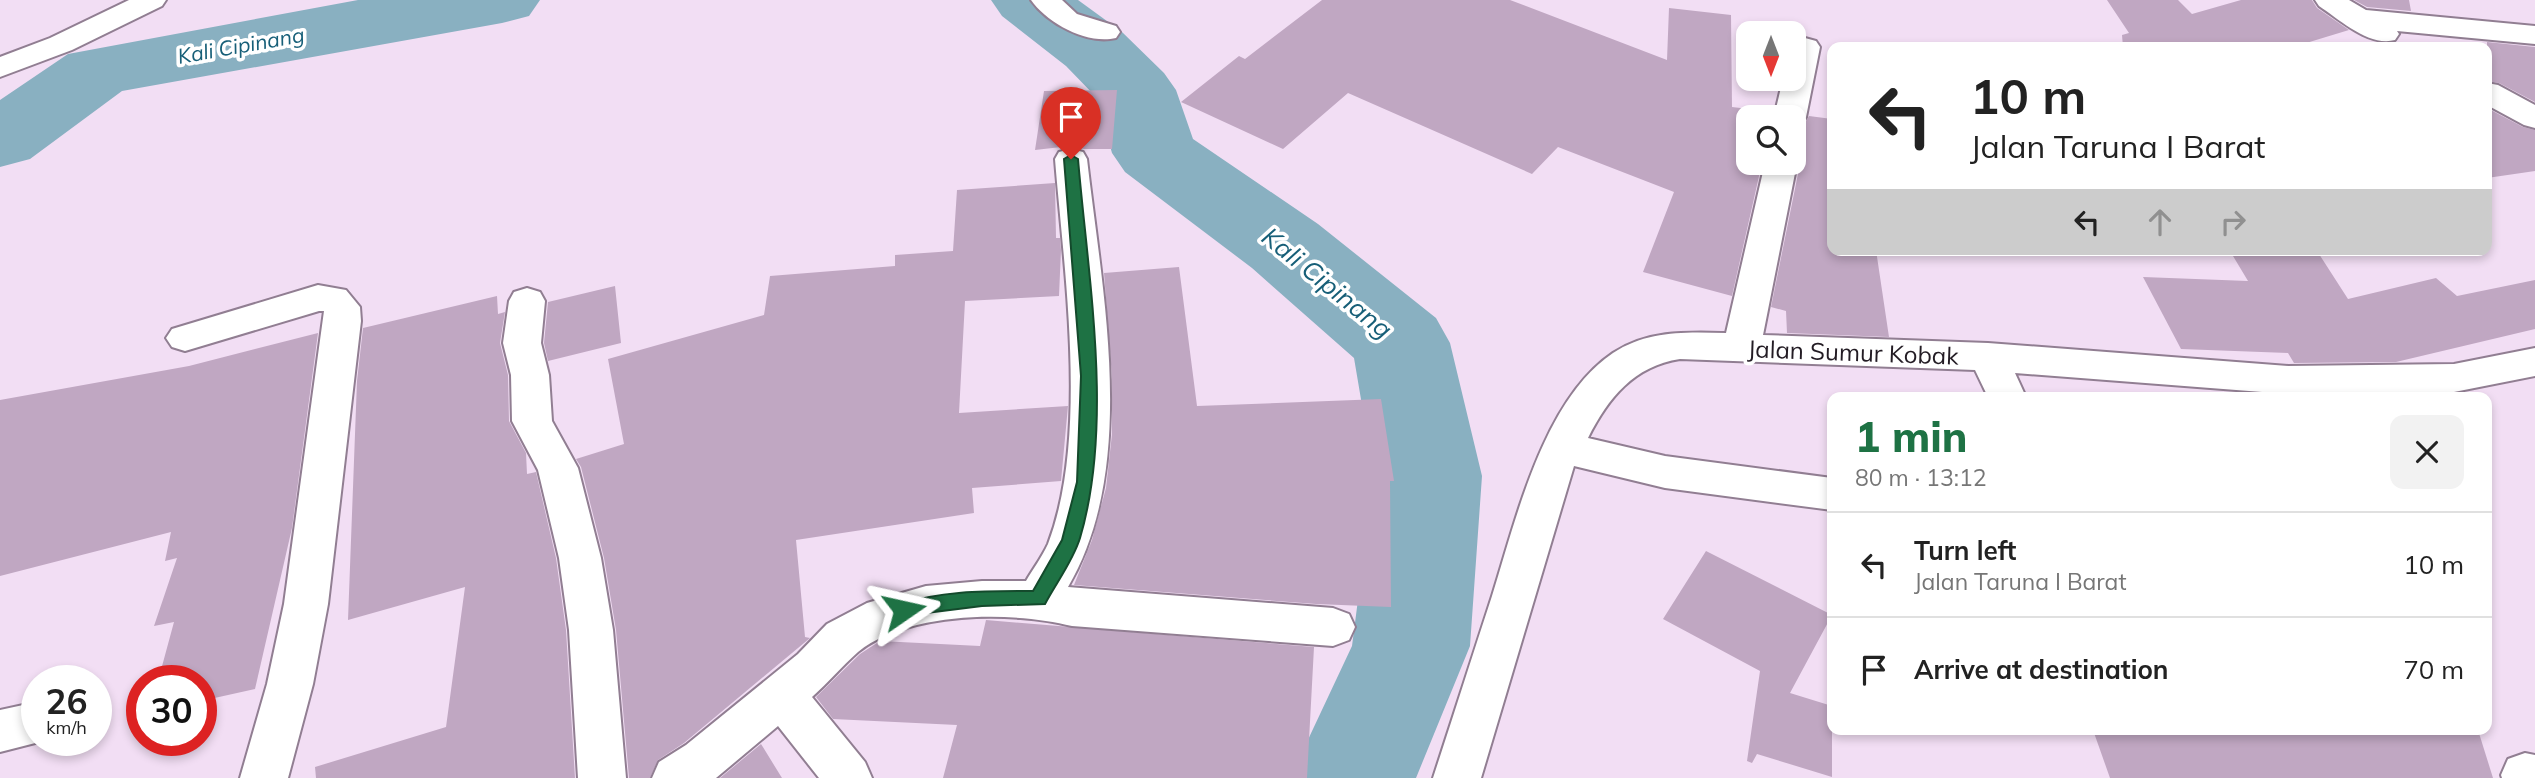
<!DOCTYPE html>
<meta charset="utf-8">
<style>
body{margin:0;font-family:Mulish,sans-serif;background:#f2f2f2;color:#222;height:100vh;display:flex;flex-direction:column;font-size:26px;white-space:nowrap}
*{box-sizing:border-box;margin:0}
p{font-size:23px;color:#767676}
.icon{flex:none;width:38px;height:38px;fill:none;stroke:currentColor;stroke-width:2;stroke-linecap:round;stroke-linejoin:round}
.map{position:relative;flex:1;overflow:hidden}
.drawer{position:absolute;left:1827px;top:392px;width:665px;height:343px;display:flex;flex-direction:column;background:#fff;border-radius:14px;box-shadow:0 4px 10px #0003}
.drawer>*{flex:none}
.banner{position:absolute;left:1827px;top:42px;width:665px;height:214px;border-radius:14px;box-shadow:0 4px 10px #0003;background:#fff;color:#222;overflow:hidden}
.needle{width:46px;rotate:180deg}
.tools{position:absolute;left:1736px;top:21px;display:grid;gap:14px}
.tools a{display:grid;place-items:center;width:70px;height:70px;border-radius:14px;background:#fff;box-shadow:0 4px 10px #0003;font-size:35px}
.speed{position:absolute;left:21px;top:665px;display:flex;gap:14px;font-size:35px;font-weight:700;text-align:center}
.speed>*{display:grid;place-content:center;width:91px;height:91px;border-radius:50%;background:#fff;box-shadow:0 4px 10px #0003;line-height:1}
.speed small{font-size:18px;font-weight:400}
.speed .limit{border:10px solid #d22;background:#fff;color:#111}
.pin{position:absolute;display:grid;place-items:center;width:60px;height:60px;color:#fff;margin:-72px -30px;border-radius:50% 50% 50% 0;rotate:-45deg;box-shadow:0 0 7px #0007}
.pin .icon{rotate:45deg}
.me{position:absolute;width:77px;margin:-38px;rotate:79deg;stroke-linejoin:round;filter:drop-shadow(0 0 5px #0008)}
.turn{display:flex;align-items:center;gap:24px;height:147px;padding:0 28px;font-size:32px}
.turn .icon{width:91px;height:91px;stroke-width:2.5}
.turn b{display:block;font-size:49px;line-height:60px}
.lanes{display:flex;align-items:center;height:66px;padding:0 28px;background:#0003;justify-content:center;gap:35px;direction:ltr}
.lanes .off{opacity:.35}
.round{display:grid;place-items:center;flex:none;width:74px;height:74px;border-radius:14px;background:#f2f2f2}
.head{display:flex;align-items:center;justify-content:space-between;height:119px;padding:0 28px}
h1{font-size:42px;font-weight:800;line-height:52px;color:#1e7244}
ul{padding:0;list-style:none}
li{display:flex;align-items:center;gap:21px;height:105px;padding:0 28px;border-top:2px solid #e0e0e0}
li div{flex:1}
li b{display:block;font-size:26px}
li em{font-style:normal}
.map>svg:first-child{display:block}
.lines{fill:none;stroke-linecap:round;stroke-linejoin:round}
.river{fill:#89b0c1;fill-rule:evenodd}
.building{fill:#c0a7c2}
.minor-casing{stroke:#917e92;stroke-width:4}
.minor{fill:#fff;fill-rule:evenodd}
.route{fill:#1e7244;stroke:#144a2c;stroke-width:2}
.labels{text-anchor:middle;stroke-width:7;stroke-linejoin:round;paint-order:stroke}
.far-water-label{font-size:21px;font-style:italic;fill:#175f78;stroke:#fff}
.street-label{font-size:24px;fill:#231c24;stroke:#fff}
.water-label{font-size:26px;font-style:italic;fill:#175f78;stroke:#fff}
</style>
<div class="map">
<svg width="2535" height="778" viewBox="0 0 2535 778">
<rect width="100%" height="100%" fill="#f2def4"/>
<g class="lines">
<path class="river" d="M358,0H540L529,16L502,23L122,91L30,159L0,167V100L68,54Z
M991,0H1078L1122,32L1164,73L1176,90L1193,139L1318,224L1436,318L1450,343L1482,476L1470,646L1416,778H1290L1352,646L1374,476L1354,358L1252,268L1125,172L1112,153L1096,97L1066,66L1002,16Z"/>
</g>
<path class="building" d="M1322,0H1510L1667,60L1669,8L1731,15L1732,107L1773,112L1772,117H1748V163H1762L1732,296L1643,272L1674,192L1558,147L1532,174L1348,93L1283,149L1181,102L1239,56L1245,59Z
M2107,0H2178L2192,14L2241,0H2312L2317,8L2349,30L2293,47H2123L2122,35L2129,33Z
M2354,0H2409L2411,11L2367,7Z
M2487,42L2535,47V102L2499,83L2487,81Z
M1117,90L1112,149H1084L1070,146L1035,150L1044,91Z
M2487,108L2523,127L2535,130V171L2487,178Z
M1809,116L1832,119V250H1876L1889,337L1787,333L1786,311L1771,307L1800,164L1794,155V128L1803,126Z
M1055,183L1056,238H1060L1061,250L1059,296L965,301L959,413L1068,406L1061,481L972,488L974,513L796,540L805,637L810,638L684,743L658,760L650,778H629L616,630L604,558L581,467L576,459L624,444L608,359L764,315L770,276L895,266V255L953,251L957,190Z
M2230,251L2319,254L2348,299L2436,278L2457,296L2535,280V329L2396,362L2294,363L2288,353L2181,349L2143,277L2248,281Z
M1179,267L1197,406L1381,399L1394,481H1390L1391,607L1316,604L1074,585L1092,540L1106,488L1112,434V377L1104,273Z
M615,286L621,343L548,361L544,343L548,302Z
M497,296L498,314L505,312L500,343L508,375L509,421L526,453L527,474L536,472L556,558L566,630L575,778H316L315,767L446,727L465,587L348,620L357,381L363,328Z
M318,333L292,528L255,689L201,701V681H158L174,622L154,626L177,558L165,561L171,532L0,576V400L189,366Z
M1706,551L1832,615L1790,693L1832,706V777L1757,754L1752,763L1747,761L1760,671L1663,619Z
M986,620L1314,647L1307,778H943L957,725L833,719L816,697L860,654L880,641L980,646Z
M2093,730H2478L2493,778H2110Z
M761,744L782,778H720Z"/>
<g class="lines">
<defs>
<path id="minor" d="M129,0H166L162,6L72,50L0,77V57L50,38Z
M1031,0H1062L1077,14L1116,26L1120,32L1116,38C1087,45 1047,23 1031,0Z
M2315,0H2349L2366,10L2535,26V44L2397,31L2399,34L2395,40C2369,47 2340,20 2319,6Z
M1805,38L1816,41L1820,47L1806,117L1801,124L1794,126V117H1774L1783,79H1794V41Z
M2487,83L2498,85L2535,105V128L2524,125L2487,105Z
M1071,149L1083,152L1087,159C1102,292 1139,466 1068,587L1333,608L1349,614L1355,627L1349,640L1333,646L1072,626C1012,611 909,611 858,652C842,666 828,683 812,697L865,762L872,778H819L778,726L716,778H652L659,762L686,745L798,654L827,624L867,603L926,586L982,581H1026C1033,569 1042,557 1048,544C1089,437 1064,272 1055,159L1059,152Z
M1794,157L1797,163L1763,335L1988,343L2288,366L2454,364L2535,348V376L2454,392L2288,394L2015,373L2026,397H1988L1975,370L1680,359C1634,366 1608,398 1588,438L1665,456L1832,478V510L1665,488L1574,466L1481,778H1433C1453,717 1472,657 1492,596C1516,520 1543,400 1613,353C1648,330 1686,332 1726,333L1765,163H1794Z
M318,285L346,290L360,307L361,321L328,604L313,684L288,778H240L267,684L284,604L324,311H319L185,351L172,347L166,338L172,329Z
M527,288L540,292L545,301L541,343L549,375L552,421L578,468L601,558L613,630L626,778H578L569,630L559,558L538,470L512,421L511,375L503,343L509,301L514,292Z
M37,702V740H47L0,752V710Z
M2525,753L2535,755V778H2502L2501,775L2508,759Z"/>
</defs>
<use href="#minor" class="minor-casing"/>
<use href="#minor" class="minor"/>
</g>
<path class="route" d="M1071,155L1078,159C1088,278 1114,423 1080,538C1073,561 1056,583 1045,604L982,606L926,613L904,618L898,616L895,610L898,605C941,590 989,591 1033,591L1062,540L1077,482L1081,376L1064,159Z"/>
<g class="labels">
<g class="far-water-label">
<text transform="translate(241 46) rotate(-10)" y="7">Kali Cipinang</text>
</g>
<g class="street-label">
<text transform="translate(1853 353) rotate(2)" y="8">Jalan Sumur Kobak</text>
</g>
<g class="water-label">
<text transform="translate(1327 283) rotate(39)" y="9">Kali Cipinang</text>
</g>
</g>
</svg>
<div class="tools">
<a><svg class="needle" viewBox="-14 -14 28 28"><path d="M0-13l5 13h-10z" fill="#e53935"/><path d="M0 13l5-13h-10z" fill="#767676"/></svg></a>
<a><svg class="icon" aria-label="search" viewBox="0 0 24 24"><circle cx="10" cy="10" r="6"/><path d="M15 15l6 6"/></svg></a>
</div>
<div class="speed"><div>26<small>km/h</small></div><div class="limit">30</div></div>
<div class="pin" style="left:1071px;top:159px;background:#d93025"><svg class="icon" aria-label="arrive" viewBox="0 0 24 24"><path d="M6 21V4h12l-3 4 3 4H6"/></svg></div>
<svg class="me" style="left:904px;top:610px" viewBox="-20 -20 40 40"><path d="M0-17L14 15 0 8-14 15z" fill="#1e7244" stroke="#fff" stroke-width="4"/></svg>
<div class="banner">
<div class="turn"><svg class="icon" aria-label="left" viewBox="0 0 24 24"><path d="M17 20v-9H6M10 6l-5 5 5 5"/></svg><div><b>10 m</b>Jalan Taruna I Barat</div></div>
<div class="lanes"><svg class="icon" aria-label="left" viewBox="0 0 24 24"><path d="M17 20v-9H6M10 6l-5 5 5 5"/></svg><svg class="icon off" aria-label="ahead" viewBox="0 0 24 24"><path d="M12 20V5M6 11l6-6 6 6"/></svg><svg class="icon off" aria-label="right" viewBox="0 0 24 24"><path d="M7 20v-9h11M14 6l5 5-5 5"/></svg></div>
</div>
<section class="drawer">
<div class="head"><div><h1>1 min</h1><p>80 m · 13:12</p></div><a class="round"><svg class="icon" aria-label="close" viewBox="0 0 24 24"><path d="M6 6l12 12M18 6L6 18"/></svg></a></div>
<ul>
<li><svg class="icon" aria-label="left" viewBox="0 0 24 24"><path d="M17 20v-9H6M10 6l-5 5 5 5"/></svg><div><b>Turn left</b><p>Jalan Taruna I Barat</p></div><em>10 m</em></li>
<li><svg class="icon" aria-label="arrive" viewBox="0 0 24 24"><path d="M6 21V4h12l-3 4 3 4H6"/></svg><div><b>Arrive at destination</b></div><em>70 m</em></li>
</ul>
</section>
</div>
